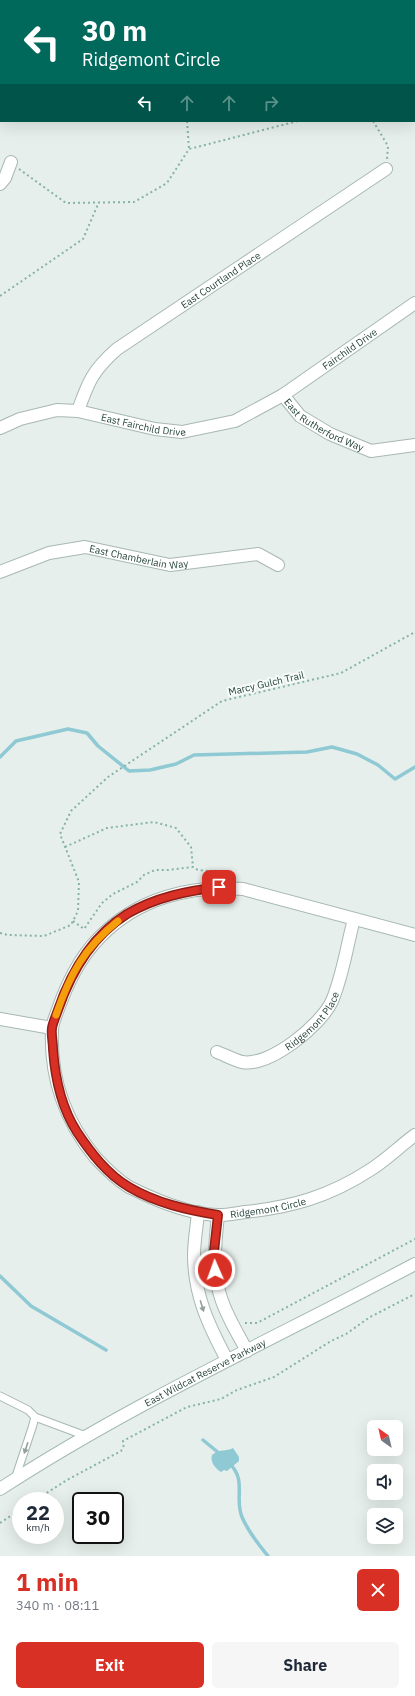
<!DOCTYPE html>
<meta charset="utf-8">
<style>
body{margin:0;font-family:"IBM Plex Sans",sans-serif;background:#f6f6f7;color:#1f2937;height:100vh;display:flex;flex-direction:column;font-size:15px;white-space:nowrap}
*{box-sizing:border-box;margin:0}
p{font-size:13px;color:#747a83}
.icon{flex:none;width:22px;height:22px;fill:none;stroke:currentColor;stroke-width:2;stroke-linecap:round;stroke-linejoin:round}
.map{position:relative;height:1556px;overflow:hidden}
.drawer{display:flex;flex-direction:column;background:#fff;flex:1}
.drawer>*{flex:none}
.banner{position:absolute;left:0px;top:0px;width:415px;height:122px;box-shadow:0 4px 16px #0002;background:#00695c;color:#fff;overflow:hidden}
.needle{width:26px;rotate:326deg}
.controls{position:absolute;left:367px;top:1420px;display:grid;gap:8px}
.controls a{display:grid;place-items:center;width:36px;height:36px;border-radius:6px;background:#fff;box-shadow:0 4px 16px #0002;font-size:20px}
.speed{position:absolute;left:12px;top:1492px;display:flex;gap:8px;font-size:20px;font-weight:700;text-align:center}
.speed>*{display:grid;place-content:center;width:52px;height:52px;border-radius:50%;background:#fff;box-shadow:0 4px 16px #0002;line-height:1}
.speed small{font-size:10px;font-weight:400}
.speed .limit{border:2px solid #111;border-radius:6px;background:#fff;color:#111}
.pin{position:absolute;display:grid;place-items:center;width:34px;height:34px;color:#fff;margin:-17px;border-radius:8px;box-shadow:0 2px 6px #0006}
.me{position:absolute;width:44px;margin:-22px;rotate:358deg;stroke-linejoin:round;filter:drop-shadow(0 0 3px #0008)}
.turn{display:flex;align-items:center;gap:14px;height:84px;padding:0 16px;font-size:18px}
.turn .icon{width:52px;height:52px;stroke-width:2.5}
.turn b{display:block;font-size:28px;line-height:34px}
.lanes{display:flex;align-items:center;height:38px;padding:0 16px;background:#0003;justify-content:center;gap:20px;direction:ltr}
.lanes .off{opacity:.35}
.round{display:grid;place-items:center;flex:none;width:42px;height:42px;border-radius:6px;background:#f6f6f7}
.head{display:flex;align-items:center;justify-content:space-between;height:68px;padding:0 16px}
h1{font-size:24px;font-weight:800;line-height:30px;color:#d93025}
.primary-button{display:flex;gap:8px;margin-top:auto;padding:8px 16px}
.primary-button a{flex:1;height:46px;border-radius:6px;background:#d93025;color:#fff;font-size:16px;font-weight:800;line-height:46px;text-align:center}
.primary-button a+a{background:#f6f6f7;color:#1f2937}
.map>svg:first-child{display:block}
.water{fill:#8ec9d4}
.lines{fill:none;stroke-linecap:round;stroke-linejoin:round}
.stream{stroke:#8ec9d4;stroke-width:3.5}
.service-casing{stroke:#a8b8b2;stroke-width:9}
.minor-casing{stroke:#a8b8b2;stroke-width:14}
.secondary-casing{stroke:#a4bbb3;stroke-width:14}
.path{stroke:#86b3a5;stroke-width:2;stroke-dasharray:2 3;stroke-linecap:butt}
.service{stroke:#fff;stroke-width:7}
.minor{stroke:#fff;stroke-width:12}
.secondary{stroke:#fff;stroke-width:12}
.oneway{fill:#92a09c}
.route-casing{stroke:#8d1f18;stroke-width:10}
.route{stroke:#d93025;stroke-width:7}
.slow{stroke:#f59e0b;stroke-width:7}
.labels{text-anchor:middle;stroke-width:4;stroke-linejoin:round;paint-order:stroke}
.street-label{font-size:10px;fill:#24423a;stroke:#f7fbf9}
</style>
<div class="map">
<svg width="415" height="1556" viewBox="0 0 415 1556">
<rect width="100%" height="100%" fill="#e6efeb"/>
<path class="water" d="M233,1448L239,1457V1461L227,1471L224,1470L221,1472C215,1468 210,1462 212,1455C221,1448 226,1452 233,1448Z"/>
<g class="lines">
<path class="stream" d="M93,0L94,1
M0,757L16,741L68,729L87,733L98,746L129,771L150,770L176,764L194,755L307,752L332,747L357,754L378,765L395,779L415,767
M0,1276L31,1306L106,1350
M203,1440L220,1454
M230,1464C247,1481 234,1498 242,1517C248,1531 258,1544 268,1556"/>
<defs>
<path id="service" d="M0,1396L28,1410L35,1417L86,1436
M15,1479L32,1428L35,1417"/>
<g id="minor">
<path d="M0,184L5,178L11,162"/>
<path id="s1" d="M283,395L300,416L330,434L371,451L415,445"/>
<path id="s2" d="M78,411C88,382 93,370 117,349L386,169"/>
<path id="s3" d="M0,428L20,419L57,410L78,411L155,429L182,432L235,421L283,395L415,303"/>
<path id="s4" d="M0,572L49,553L85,547L170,565L258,554L278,565"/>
<path id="s5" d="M415,935L243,889C190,885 138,898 100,937C79,958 67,984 57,1012C55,1018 52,1024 52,1030C50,1077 65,1121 95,1157C105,1168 116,1179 129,1187C139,1192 150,1197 160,1201C178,1208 200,1215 219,1215C228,1215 237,1213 245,1212C293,1207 330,1196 370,1170C386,1160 400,1146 415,1135"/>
<path d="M0,1019L52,1028"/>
<path id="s6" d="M217,1052C225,1055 234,1060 242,1062C270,1067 321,1025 332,1001C343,975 347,945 354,919"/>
<path d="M198,1212C197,1226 194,1241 194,1255C194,1295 209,1326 227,1360"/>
<path d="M218,1215C215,1243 212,1271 221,1298C227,1317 238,1334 247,1351"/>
</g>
<g id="secondary">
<path id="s7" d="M0,1489C132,1403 276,1338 415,1264"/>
</g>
</defs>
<use href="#service" class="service-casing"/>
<use href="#minor" class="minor-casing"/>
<use href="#secondary" class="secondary-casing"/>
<path class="path" d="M26,0L27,1
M414,17H415
M414,21L415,22
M187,121L189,149
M373,121L388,146L387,159
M19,169L66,203L134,202L167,183L189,149L298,121
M0,296L83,239L99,202
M65,847L107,828L154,822L176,828L191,847L193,867
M73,921L84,929L102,903L113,894L137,882L144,875L155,870H168L193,867L198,870L208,871V878
M0,933L8,935L44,936L71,925L78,911L79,882L60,834L71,811L108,777L222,701L341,673L415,632
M245,1323H257L415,1239
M34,1501L67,1480L121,1451L124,1445L123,1441L187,1407L221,1399L237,1390L274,1377L331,1341L346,1334L370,1317L415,1294
M0,1523L21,1509"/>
<use href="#service" class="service"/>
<use href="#minor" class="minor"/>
<use href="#secondary" class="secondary"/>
</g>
<defs><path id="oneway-solid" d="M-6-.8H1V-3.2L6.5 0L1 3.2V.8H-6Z"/></defs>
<g class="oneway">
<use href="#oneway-solid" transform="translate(202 1306) rotate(73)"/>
<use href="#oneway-solid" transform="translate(26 1448) rotate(109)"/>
</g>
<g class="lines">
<defs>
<path id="route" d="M215,1270L214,1251L218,1215C187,1210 156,1203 129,1187C107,1174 91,1153 77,1132C61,1107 55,1079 53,1049C53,1042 51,1034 52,1028C53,1022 56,1016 58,1010C71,972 92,936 127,914C156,897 187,891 219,887"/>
</defs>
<use href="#route" class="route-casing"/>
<use href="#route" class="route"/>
<path class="slow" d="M56,1015C70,974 84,948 118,921"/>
</g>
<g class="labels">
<g class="street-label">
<text dy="4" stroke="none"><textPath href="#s2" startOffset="199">East Courtland Place</textPath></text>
<text dy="4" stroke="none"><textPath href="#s3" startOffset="377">Fairchild Drive</textPath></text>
<text dy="4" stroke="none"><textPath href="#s1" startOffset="52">East Rutherford Way</textPath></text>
<text dy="4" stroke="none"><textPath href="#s3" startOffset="148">East Fairchild Drive</textPath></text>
<text dy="4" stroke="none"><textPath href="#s4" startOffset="144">East Chamberlain Way</textPath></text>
<text transform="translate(266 683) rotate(-13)" y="4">Marcy Gulch Trail</text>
<text dy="4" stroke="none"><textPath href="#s6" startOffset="112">Ridgemont Place</textPath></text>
<text dy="4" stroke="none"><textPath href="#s5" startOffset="767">Ridgemont Circle</textPath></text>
<text dy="4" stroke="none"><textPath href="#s7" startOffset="236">East Wildcat Reserve Parkway</textPath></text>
</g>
</g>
</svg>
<div class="controls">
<a><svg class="needle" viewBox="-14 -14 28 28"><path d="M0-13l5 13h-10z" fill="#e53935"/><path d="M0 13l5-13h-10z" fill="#747a83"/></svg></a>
<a><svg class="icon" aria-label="sound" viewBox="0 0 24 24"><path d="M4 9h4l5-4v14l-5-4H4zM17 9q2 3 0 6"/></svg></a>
<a><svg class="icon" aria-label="layers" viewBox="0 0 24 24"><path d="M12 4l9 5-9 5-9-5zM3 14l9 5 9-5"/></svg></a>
</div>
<div class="speed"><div>22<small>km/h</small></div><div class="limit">30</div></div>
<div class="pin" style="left:219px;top:887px;background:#d93025"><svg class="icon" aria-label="arrive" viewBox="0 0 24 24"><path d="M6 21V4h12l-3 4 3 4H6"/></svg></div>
<svg class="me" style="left:215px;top:1270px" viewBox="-20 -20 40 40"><circle r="17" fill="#d93025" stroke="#fff" stroke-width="3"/><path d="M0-11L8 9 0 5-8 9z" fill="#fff"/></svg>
<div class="banner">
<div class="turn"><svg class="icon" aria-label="left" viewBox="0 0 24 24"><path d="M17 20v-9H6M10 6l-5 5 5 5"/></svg><div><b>30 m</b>Ridgemont Circle</div></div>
<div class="lanes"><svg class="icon" aria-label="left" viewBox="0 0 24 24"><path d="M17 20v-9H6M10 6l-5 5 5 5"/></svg><svg class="icon off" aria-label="ahead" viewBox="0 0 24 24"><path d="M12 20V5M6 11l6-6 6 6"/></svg><svg class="icon off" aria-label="ahead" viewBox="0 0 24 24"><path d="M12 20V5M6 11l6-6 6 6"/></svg><svg class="icon off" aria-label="right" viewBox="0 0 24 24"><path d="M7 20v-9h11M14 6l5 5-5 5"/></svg></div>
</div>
</div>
<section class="drawer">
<div class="head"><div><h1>1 min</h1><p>340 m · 08:11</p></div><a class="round" style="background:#d93025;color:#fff"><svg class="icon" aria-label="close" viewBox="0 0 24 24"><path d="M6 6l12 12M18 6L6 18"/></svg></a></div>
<div class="primary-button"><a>Exit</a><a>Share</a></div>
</section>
